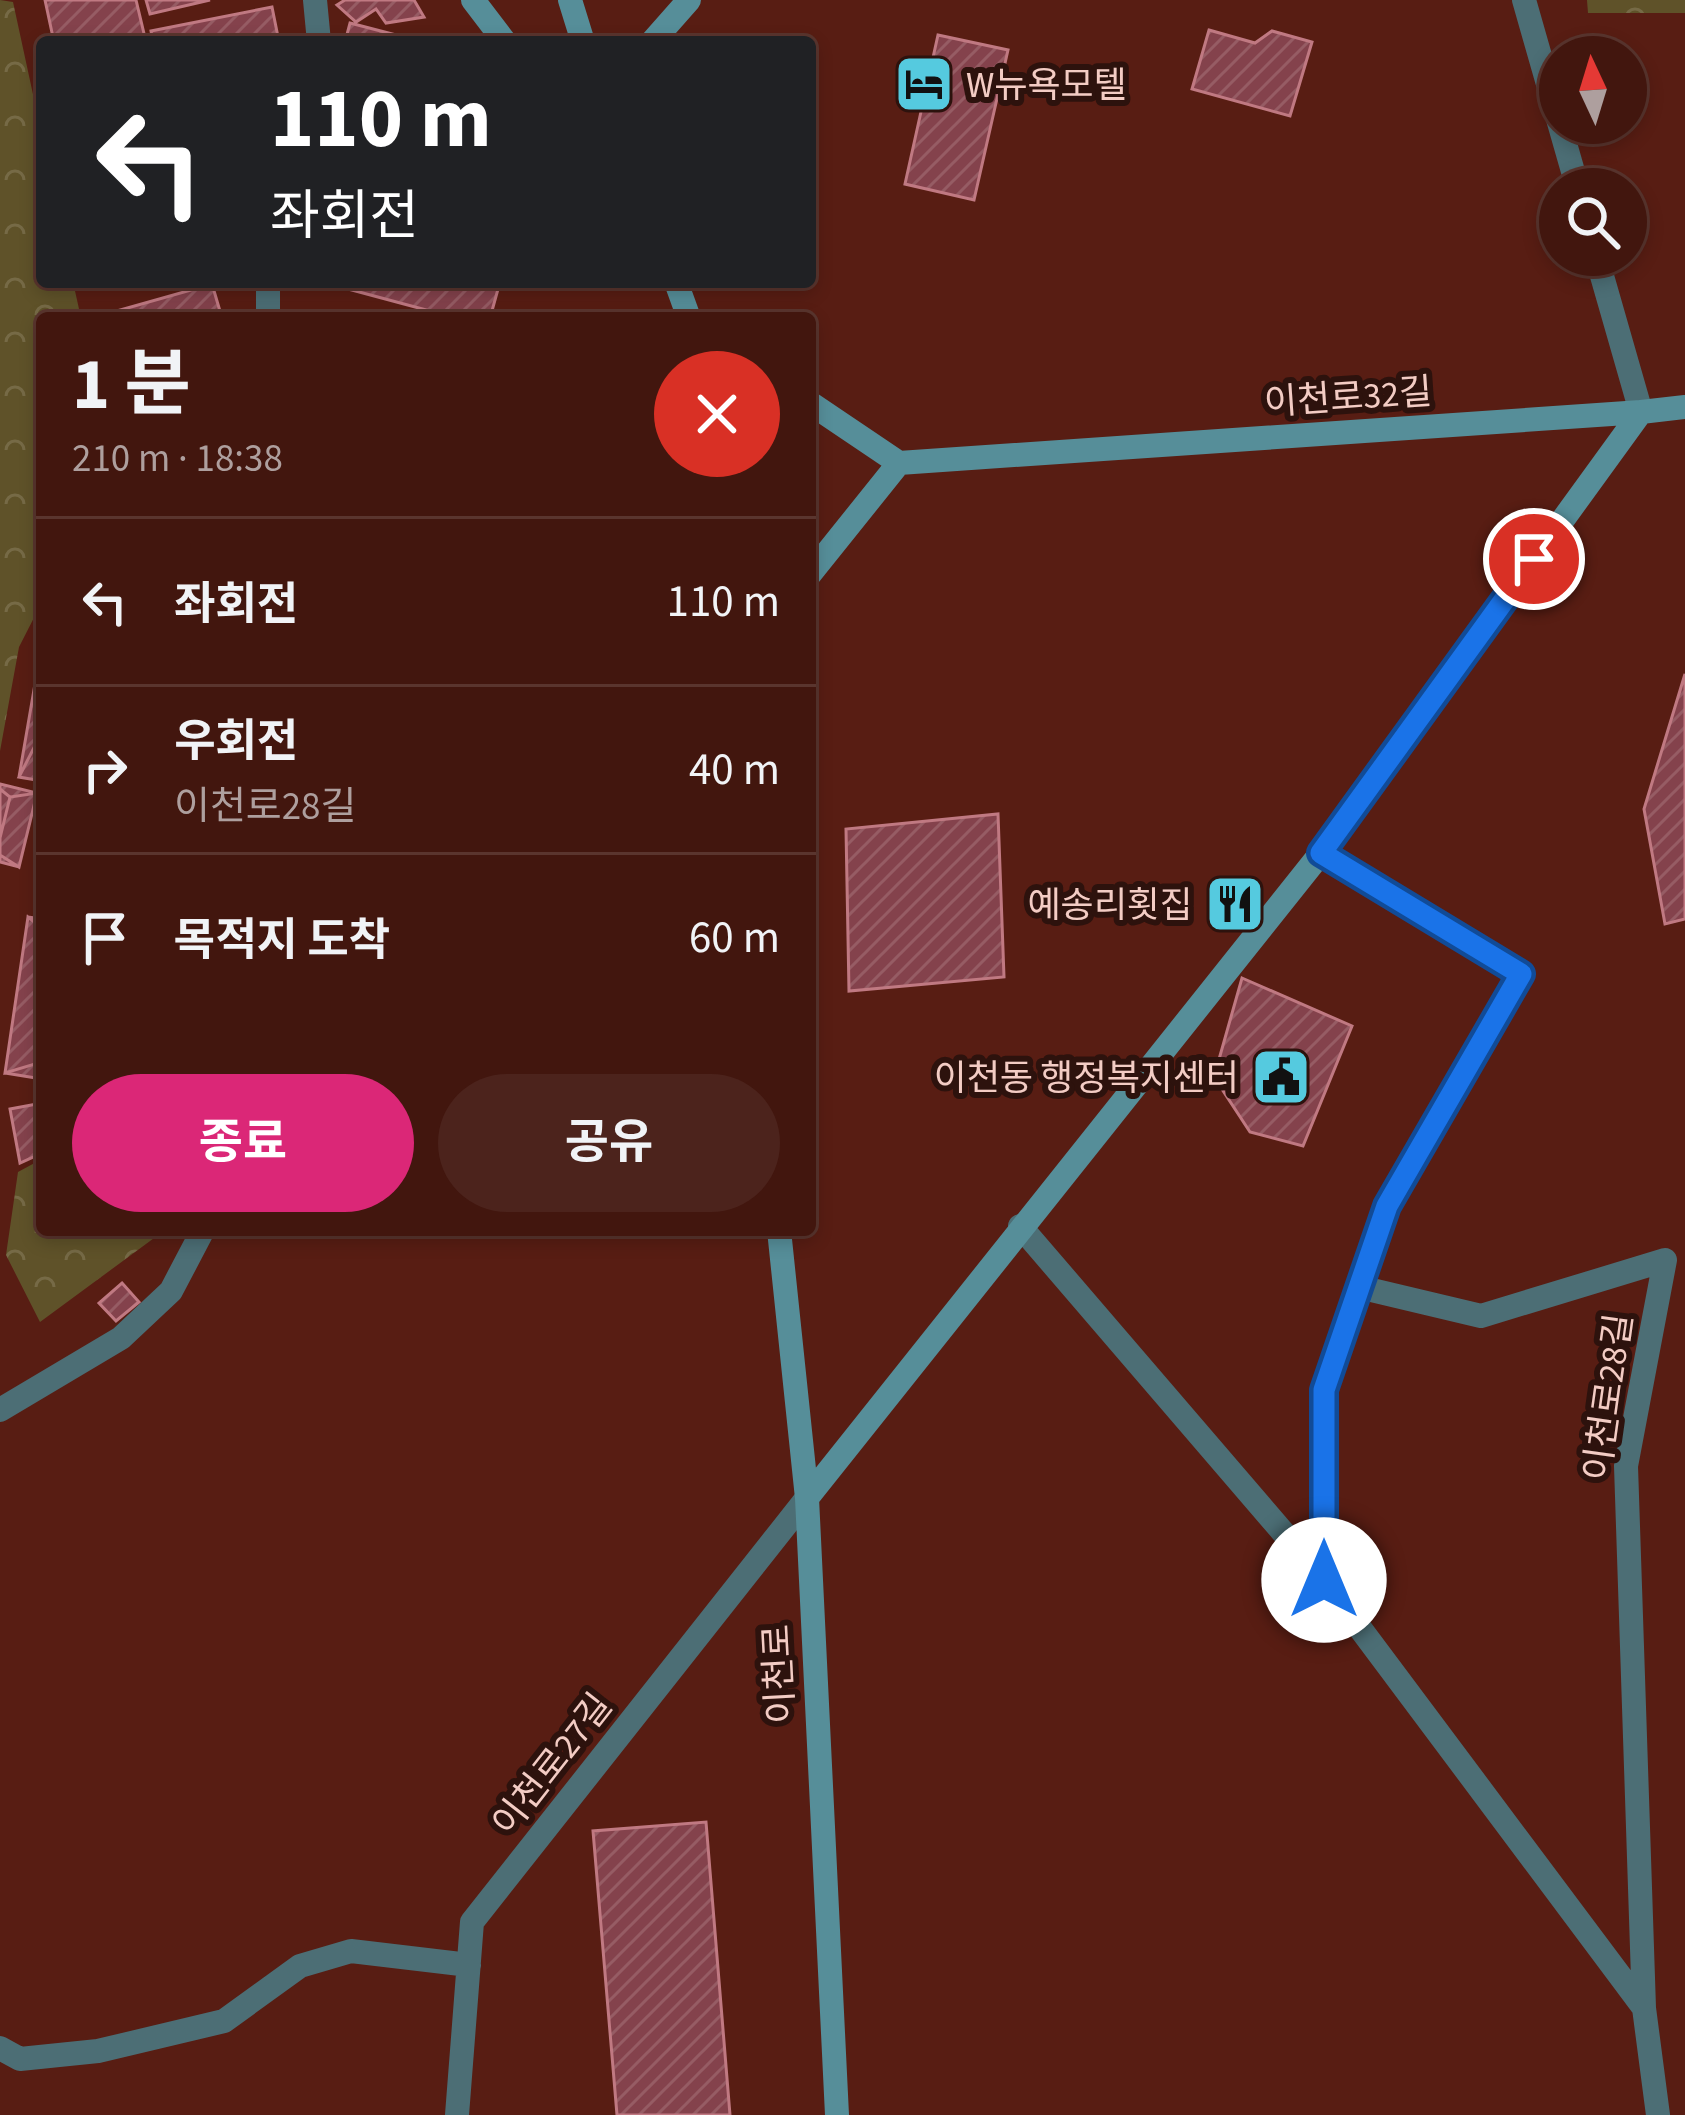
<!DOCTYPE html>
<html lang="ko">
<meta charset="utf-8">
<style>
body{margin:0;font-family:"Source Sans 3","Noto Sans KR",sans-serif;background:#4c231c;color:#f1f3f6;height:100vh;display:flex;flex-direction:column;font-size:45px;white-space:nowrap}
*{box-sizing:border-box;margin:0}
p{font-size:39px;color:#ae9f9e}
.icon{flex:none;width:66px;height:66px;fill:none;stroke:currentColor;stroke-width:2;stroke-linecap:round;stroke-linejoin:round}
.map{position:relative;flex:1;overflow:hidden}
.panel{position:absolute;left:36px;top:312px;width:780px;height:924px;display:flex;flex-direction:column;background:#42160e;border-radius:12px;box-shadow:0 6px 18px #0003,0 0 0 3px #5a352e}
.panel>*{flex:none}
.banner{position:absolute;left:36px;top:36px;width:780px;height:252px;border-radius:12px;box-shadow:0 6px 18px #0003,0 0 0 3px #5a352e;background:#202124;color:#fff;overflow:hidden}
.needle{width:78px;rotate:356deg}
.controls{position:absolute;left:1539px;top:36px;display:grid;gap:24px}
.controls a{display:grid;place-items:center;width:108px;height:108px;border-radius:50%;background:#42160e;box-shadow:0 6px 18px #0003,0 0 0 3px #5a352e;font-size:60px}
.pin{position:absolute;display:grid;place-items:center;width:102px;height:102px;color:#fff;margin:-51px;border:6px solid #fff;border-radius:50%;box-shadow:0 3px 12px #0007}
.me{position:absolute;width:132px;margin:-66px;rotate:0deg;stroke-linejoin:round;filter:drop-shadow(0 0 9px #0008)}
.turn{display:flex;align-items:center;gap:42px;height:252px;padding:0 36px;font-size:54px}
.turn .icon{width:156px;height:156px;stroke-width:2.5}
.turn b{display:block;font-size:84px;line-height:102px}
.round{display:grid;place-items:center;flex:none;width:126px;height:126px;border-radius:63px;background:#4c231c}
.overview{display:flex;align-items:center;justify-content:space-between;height:204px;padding:0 36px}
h1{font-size:72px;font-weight:700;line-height:90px}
.button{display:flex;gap:24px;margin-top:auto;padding:24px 36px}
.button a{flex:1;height:138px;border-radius:72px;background:#db2777;color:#fff;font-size:48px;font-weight:700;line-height:138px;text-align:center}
.button a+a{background:#4c231c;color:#f1f3f6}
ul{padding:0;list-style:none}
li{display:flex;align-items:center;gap:36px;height:168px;padding:0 36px;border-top:3px solid #5a352e}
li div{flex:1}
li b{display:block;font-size:45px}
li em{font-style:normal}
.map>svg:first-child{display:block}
.forest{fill:url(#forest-crowns)}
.building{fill:url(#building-hatch);stroke:#c07982;stroke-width:3}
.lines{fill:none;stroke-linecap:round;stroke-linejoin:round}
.street{stroke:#4c6e75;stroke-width:24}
.secondary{stroke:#568e99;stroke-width:24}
.route-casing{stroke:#114b97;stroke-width:30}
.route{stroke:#1a73e8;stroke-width:21}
.labels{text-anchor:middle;stroke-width:12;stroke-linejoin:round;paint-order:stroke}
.poi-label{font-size:36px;fill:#f3ccc4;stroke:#2d120d;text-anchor:end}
.street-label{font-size:36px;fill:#f3ccc4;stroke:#2d120d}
</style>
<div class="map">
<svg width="1685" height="2115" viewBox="0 0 1685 2115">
<defs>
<pattern id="forest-crowns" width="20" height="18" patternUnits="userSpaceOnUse" patternTransform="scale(3)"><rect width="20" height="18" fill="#5f5229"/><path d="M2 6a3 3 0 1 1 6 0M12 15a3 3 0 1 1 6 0" fill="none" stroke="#766a46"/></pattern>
<pattern id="building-hatch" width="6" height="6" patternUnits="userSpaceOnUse" patternTransform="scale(3)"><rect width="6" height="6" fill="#84424c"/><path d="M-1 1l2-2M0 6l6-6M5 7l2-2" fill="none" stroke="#965c64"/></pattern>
</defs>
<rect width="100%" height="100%" fill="#581d13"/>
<path class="forest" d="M0,0L13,2L42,136V282H73L81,318H42V602L19,647L0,751Z
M1587,0H1685V13H1588Z
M42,1159V1230H165L40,1322L6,1255L18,1172Z"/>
<path class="building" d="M45,0H136L146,42H54Z
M146,0H210L150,14Z
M345,0H414L424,17L386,23L376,9L356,22L337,5Z
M272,7L279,42H153L151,31Z
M350,23L423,42H345Z
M1209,30L1255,43L1272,31L1312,42L1290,116L1192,89Z
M938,35L1008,50L974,200L905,184Z
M322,282H500L490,318H456Z
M212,284L222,318H100L99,316Z
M1685,674V919L1665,924L1644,809Z
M35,684L42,685V781L19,777Z
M35,684L42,685V728Z
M42,732V781L19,777Z
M0,784L37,793L19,867L0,862Z
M0,789L10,797L0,838Z
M37,793L19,867L0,855V838L10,797Z
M998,814L1004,977L849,991L846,829Z
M28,917L42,919V1079L5,1073Z
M28,917L42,928V1062L5,1073Z
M1242,978L1352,1026L1303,1146L1250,1132L1214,1077Z
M42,1103V1153L20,1163L10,1109Z
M122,1283L139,1302L116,1321L99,1303Z
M706,1822L730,2115H617L593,1831Z"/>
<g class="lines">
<path class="street" d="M315,0L319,42
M1524,0L1578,189
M1596,255L1641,412
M268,282V318
M1321,853L1521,974L1387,1206L1324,1390V1580
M1020,1226L1324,1580L1644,2008L1658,2115
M1359,1287L1481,1316L1665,1260L1626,1466L1644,2008
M0,1410L121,1338L171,1291L203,1230
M0,2048L20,2059L98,2051L224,2021L300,1966L351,1951L469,1965
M457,2115L472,1922L807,1498"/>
<path class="secondary" d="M473,0L505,42
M570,0L583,42
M652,42L689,0
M676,282L689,318
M810,403L899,463
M899,463L1641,412
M810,574L899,463
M779,1230L807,1498L837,2115
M807,1498L1321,853L1641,412L1685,407"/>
</g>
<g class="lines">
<defs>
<path id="route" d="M1324,1580V1390L1387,1206L1521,974L1321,853L1534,559"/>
</defs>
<use href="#route" class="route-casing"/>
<use href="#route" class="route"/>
</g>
<defs>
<symbol id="hotel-square" viewBox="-11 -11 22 22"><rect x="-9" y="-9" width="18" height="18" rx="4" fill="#55cadf" stroke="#2d120d"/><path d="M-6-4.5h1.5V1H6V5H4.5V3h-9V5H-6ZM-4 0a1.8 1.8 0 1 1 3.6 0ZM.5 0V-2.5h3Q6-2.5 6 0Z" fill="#111"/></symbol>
<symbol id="restaurant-square" viewBox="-11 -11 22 22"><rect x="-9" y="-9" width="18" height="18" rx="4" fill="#55cadf" stroke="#2d120d"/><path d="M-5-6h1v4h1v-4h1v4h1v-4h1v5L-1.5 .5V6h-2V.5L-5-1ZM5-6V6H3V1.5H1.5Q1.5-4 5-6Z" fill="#111"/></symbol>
<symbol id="civic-square" viewBox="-11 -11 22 22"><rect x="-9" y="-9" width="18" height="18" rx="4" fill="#55cadf" stroke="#2d120d"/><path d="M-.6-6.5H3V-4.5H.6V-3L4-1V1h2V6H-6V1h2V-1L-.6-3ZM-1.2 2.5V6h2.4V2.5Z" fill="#111"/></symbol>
</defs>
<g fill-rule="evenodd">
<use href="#hotel-square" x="891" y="51" width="66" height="66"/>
<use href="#restaurant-square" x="1202" y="871" width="66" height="66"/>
<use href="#civic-square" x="1248" y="1044" width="66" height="66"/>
</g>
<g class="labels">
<g class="poi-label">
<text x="966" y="97" text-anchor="start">W뉴욕모텔</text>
<text x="1193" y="917">예송리횟집</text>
<text x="1239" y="1090">이천동 행정복지센터</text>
</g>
<g class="street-label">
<text transform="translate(1348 396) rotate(-4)" y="13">이천로32길</text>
<text transform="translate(1607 1397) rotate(-82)" y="13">이천로28길</text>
<text transform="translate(778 1674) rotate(-93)" y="13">이천로</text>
<text transform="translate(551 1764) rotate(-52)" y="13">이천로27길</text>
</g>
</g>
</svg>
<div class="controls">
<a><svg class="needle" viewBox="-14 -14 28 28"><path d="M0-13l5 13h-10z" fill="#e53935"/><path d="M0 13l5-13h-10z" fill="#ae9f9e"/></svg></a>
<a><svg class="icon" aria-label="search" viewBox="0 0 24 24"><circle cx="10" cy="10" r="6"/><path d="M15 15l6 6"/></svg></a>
</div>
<div class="pin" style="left:1534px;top:559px;background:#d93025"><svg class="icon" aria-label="arrive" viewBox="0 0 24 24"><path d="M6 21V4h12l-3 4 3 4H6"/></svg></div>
<svg class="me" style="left:1324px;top:1580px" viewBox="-20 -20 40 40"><circle r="19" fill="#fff"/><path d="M0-13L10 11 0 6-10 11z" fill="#1a73e8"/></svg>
<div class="banner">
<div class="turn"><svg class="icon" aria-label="left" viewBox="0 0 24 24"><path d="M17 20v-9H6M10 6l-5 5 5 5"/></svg><div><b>110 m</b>좌회전</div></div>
</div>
<section class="panel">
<div class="overview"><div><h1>1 분</h1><p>210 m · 18:38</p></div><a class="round" style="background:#d93025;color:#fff"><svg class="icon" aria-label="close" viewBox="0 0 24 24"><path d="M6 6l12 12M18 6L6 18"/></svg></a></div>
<ul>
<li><svg class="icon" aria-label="left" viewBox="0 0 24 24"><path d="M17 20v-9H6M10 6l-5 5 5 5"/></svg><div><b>좌회전</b></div><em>110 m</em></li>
<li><svg class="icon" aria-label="right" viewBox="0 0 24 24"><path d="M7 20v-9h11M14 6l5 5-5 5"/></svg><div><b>우회전</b><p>이천로28길</p></div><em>40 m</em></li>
<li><svg class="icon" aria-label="arrive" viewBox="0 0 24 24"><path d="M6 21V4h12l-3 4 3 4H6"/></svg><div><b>목적지 도착</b></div><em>60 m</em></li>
</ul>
<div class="button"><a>종료</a><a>공유</a></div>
</section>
</div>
